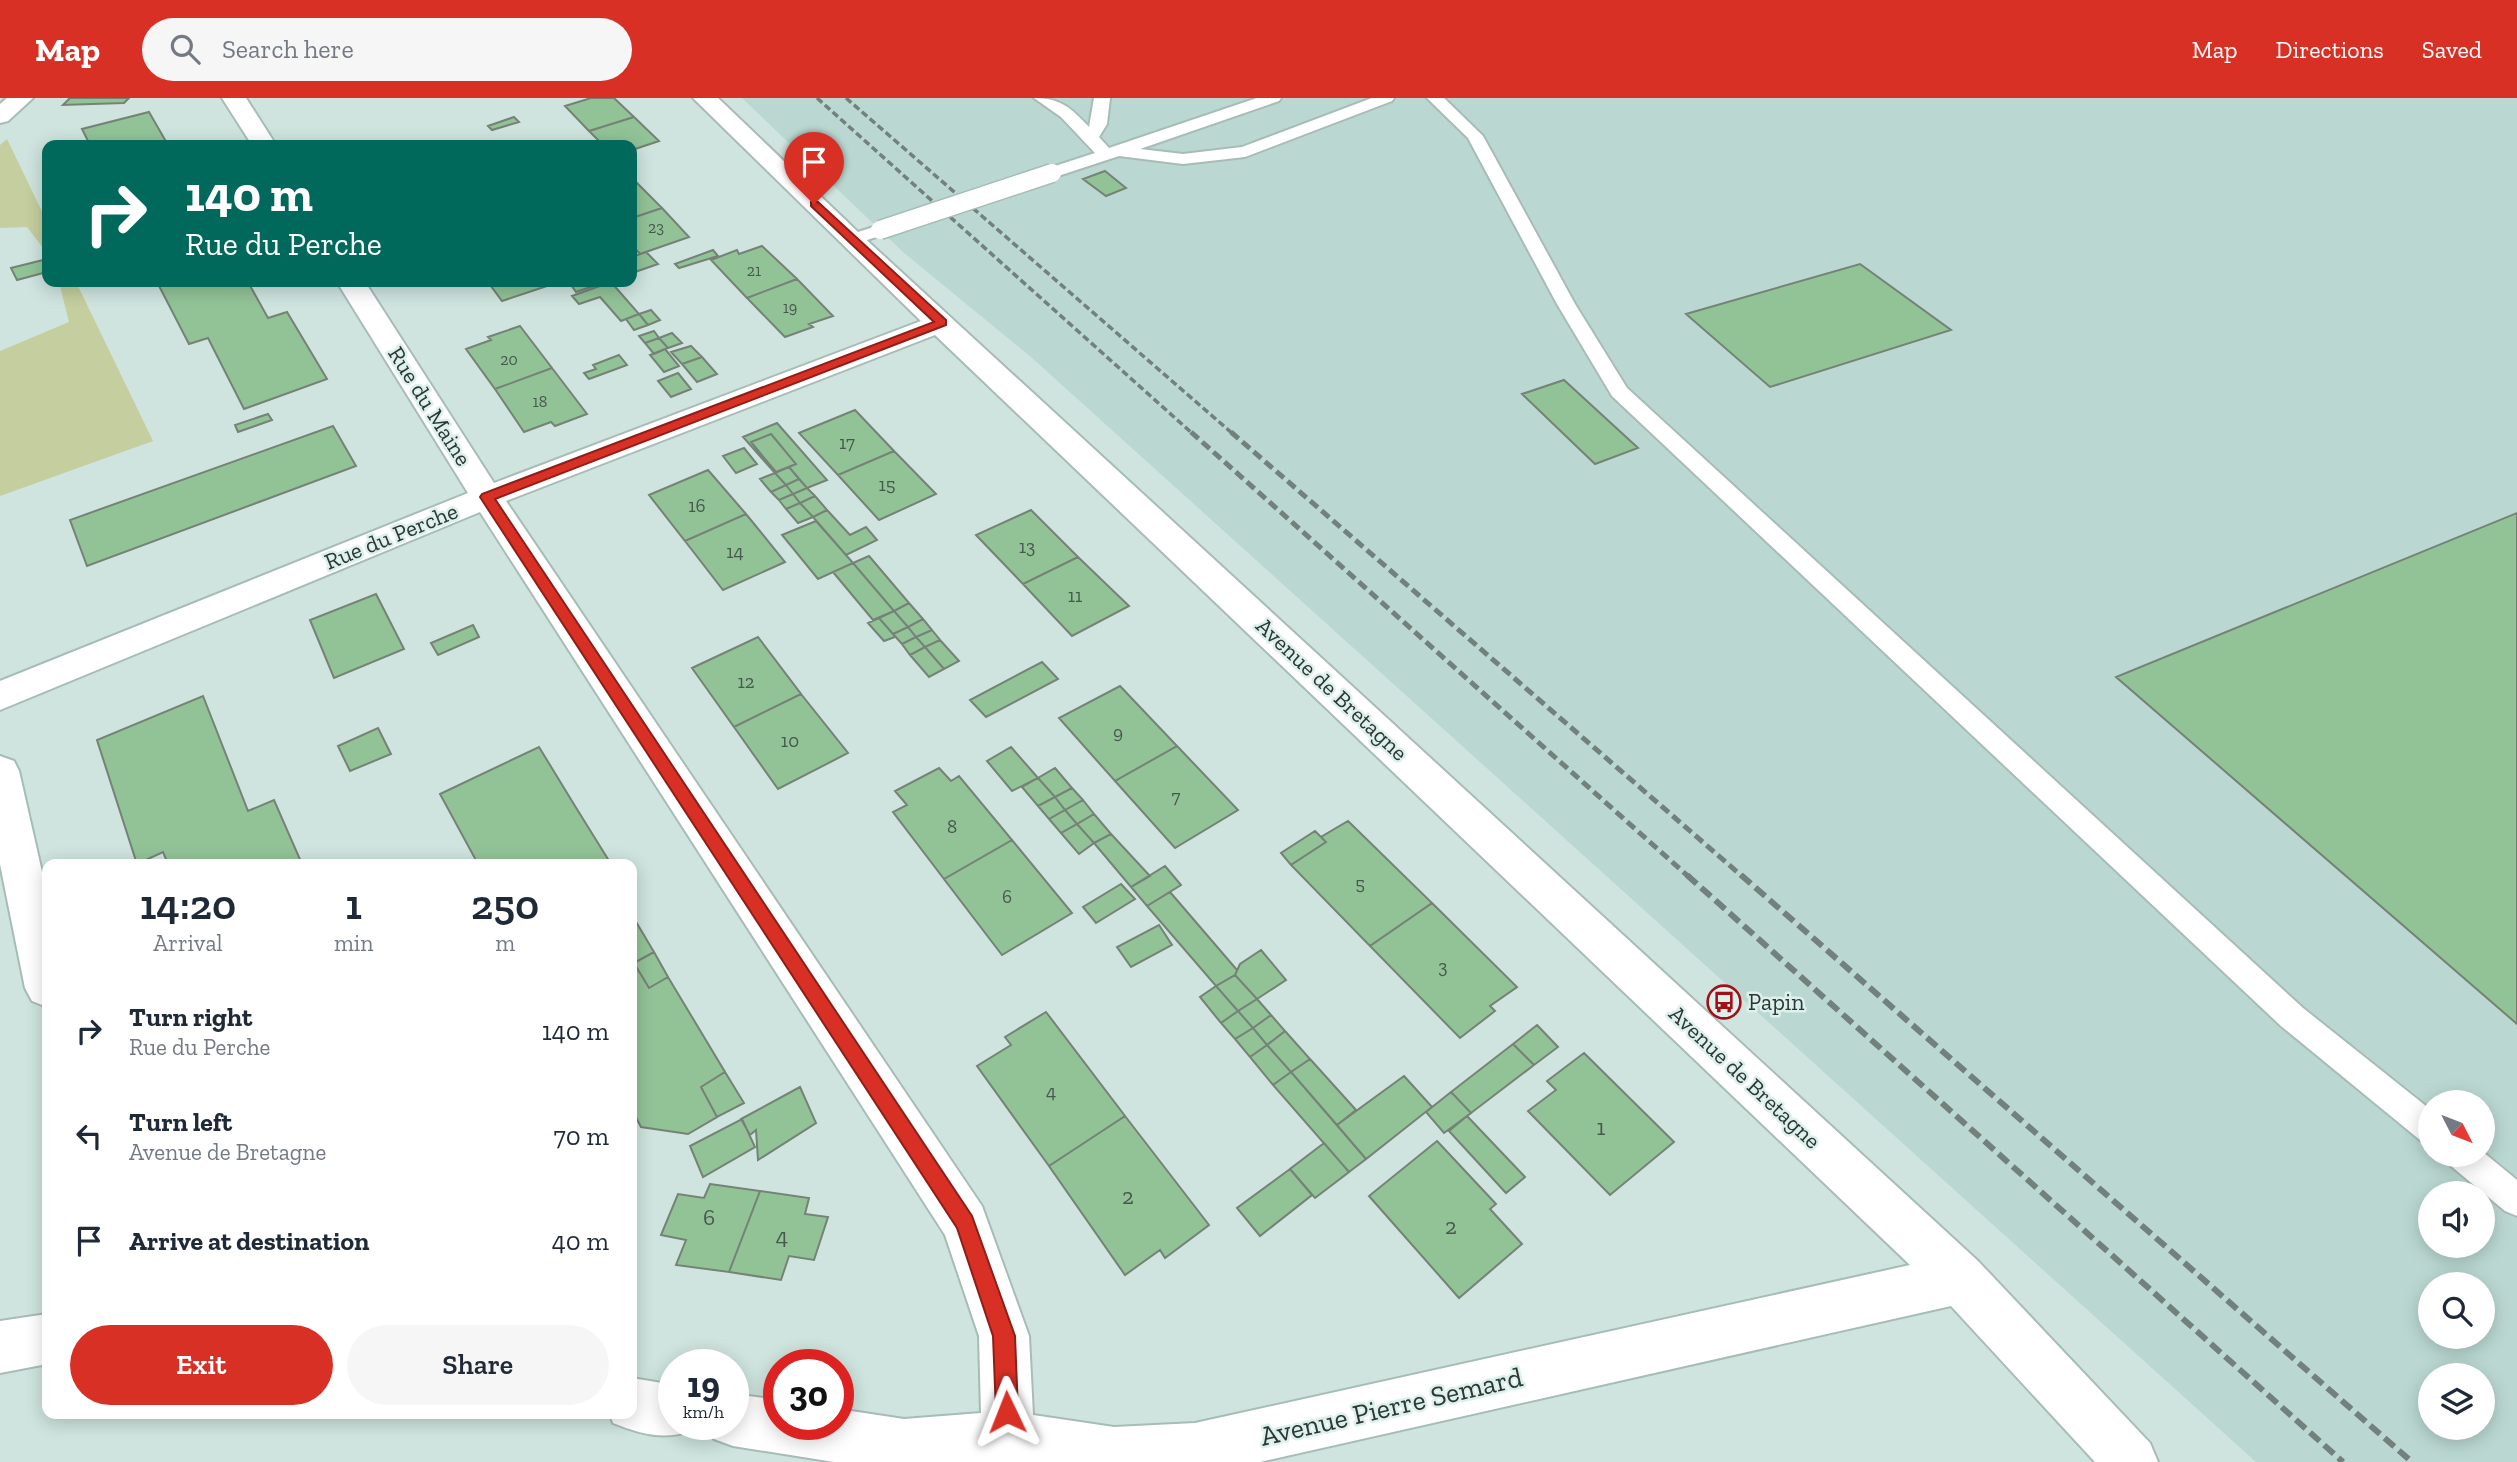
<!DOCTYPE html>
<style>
body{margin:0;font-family:"Zilla Slab",serif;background:#f6f6f7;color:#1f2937;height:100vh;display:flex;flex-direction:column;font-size:26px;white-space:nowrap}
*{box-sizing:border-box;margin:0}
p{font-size:23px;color:#747a83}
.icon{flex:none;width:38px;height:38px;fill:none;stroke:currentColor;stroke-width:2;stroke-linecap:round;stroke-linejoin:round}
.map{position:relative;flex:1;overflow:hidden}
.drawer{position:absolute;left:42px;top:761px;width:595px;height:560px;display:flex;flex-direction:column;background:#fff;border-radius:14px;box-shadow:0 4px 18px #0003}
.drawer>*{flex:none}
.top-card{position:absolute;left:42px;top:42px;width:595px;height:147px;border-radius:14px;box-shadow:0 4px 18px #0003;background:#00695c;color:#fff;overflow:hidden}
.needle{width:46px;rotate:132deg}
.fabs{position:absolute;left:2418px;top:992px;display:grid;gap:14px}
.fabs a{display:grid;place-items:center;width:77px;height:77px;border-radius:50%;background:#fff;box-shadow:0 4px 18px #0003;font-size:35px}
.speed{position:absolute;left:658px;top:1251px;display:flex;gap:14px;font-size:35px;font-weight:700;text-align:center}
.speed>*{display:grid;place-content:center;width:91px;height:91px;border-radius:50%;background:#fff;box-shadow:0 4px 18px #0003;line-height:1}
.speed small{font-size:18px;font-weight:400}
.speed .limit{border:10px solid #d22;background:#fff;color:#111}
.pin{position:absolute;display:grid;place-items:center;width:60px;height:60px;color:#fff;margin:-72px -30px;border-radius:50% 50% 50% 0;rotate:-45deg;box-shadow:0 0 7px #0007}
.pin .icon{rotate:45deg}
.me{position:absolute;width:77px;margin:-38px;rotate:358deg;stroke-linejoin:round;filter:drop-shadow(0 0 5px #0008)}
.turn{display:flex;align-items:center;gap:24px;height:147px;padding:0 28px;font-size:32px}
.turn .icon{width:91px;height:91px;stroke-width:2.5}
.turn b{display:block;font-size:49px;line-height:60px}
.eta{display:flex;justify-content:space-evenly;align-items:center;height:119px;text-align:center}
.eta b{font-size:42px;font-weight:600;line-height:49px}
.primary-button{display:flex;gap:14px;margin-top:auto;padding:14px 28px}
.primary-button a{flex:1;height:80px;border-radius:42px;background:#d93025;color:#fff;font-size:28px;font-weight:600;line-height:80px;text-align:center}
.primary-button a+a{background:#f6f6f7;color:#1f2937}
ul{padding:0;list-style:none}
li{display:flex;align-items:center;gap:21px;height:105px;padding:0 28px}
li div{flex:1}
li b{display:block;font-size:26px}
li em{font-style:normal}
header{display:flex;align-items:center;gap:42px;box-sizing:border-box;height:98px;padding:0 35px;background:#d93025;color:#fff}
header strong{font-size:33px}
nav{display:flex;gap:38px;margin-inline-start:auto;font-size:24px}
.search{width:490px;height:63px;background:#f6f6f7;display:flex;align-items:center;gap:18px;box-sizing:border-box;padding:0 24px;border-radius:38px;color:#747a83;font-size:26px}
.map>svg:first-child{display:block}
.built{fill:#bad8d1;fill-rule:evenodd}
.green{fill:#c4ce9e}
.building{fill:#92c397;stroke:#758276;stroke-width:2}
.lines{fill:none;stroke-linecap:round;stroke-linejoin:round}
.lane-casing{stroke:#a8bcb7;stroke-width:4}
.street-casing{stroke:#a8bcb7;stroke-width:4}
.lane{fill:#fff;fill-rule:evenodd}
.street{fill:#fff;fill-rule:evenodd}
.rail-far2{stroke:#73817d;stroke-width:3.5;stroke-dasharray:7 3.5;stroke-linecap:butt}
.rail-far1{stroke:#73817d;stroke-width:5;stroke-dasharray:10 5;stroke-linecap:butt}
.rail{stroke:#73817d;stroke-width:6;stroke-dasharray:13 6;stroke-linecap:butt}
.lane-bridge-casing{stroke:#a8bcb7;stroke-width:21;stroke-linecap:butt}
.lane-bridge{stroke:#fff;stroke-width:18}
.route{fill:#d93025;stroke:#8d1f18;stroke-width:2}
.labels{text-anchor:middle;stroke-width:5;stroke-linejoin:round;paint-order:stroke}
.far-number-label{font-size:16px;fill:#47594d}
.number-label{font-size:19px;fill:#47594d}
.street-label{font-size:23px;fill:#2e3634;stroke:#dcf1ec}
.poi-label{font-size:23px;fill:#2e3634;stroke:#dcf1ec;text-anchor:start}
.near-number-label{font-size:23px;fill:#47594d}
.near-street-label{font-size:28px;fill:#2e3634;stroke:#dcf1ec}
</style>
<header>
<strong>Map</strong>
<div class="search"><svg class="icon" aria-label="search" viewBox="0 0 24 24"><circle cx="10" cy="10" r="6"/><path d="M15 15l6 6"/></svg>Search here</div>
<nav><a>Map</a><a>Directions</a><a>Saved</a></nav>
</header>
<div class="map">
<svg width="2517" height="1364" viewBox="0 0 2517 1364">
<rect width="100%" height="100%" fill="#cfe4de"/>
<path class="built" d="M742,0H2517V1364H2256L1032,260L903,154ZM2431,1004H2483V1057H2431ZM2431,1096H2483V1148H2431ZM2431,1186H2483V1239H2431ZM2431,1278H2483V1330H2431Z"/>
<path class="green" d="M7,41L47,124V155L27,129L0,130V47Z
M59,184H76L153,343L0,398V253L69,224Z"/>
<path class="building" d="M70,0H129L124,5L63,7Z
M591,0H614L634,19L589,33L565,8Z
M149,14L168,47H90L82,31Z
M514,19L519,24L492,32L488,28Z
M634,19L659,43L632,52V47H603L589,33Z
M1105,73L1126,90L1106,98L1083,81Z
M634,82L662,110L632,120V83Z
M662,110L689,139L640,156L632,147V120Z
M762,148L797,181L747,200L711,162L737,152L739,156Z
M713,152L718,158L679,170L675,166Z
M646,154L658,166L632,175V159Z
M47,161V174L17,182L11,170Z
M1860,166L1951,232L1770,289L1686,216Z
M797,181L833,218L809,226L813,229L785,239L747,200Z
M157,184H248L268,220L287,214L327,281L244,311L208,240L189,246Z
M488,184H555L556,185L502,203Z
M569,184H605L576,194Z
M611,184L639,216L621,223L600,199L579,206L572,198Z
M651,212L660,222L648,227L639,216Z
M639,216L648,227L634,232L626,221Z
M520,228L552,270L495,291L466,251L491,242L488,239Z
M654,233L659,240L645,245L639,238Z
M672,235L682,245L668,250L659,240Z
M659,240L668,250L654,256L645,245Z
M691,248L702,259L682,266L671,254Z
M665,251L679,268L664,274L650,257Z
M619,257L627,267L589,281L584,275L596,271L593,267Z
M702,259L717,276L697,284L682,266Z
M552,270L587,316L555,328L551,324L524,334L495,291Z
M678,275L691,291L671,299L658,283Z
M1564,282L1638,350L1595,366L1522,296Z
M855,312L894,353L838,377L799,335Z
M268,316L272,322L238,334L235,327Z
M777,325L827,382L807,390L789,369L796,366L771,336L751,344L775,375L743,339Z
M333,328L356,368L87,468L70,422Z
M771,336L796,366L776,374L751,344Z
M744,350L757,366L736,375L723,358Z
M894,353L936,396L879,422L838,377Z
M789,369L799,381L786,387L775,375Z
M708,372L746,416L685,443L649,397Z
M775,375L786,387L771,394L760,381Z
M799,381L807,390L793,396L786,387Z
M786,387L793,396L779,402L771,394Z
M807,390L815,398L800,405L793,396Z
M793,396L800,405L786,411L779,402Z
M815,398L827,412L813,419L800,405Z
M800,405L813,419L798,425L786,411Z
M827,412L850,437L866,429L877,442L846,457L813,419Z
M1031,412L1078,459L1023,486L976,437Z
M2517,415V926L2116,579Z
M746,416L785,464L723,492L685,443Z
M816,423L853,465L818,481L782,437Z
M869,458L909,505L894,513L853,465Z
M1078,459L1129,508L1072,538L1023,486Z
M853,465L894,513L873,522L833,474Z
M376,496L404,551L334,580L310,522Z
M909,505L923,521L908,529L894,513Z
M894,513L908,529L893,536L879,520Z
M879,520L893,536L895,539L884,543L868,525Z
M923,521L932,532L916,539L908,529Z
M473,527L479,539L438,557L431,545Z
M908,529L916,539L902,546L893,536Z
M932,532L940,542L925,549L916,539Z
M758,539L801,596L734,629L692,570Z
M916,539L925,549L910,557L902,546Z
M940,542L959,563L944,571L925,549Z
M925,549L944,571L929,579L910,557Z
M1042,564L1058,581L986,619L970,602Z
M1120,588L1177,648L1115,683L1059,620Z
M801,596L848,655L778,691L734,629Z
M203,598L248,713L274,702L302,766H168L163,754L137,766L97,642Z
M378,630L391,656L350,673L338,648Z
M1177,648L1238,712L1175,750L1115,683Z
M539,649L575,708L611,766H478L440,696Z
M1011,649L1038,680L1012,693L987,663Z
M939,670L951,683L959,678L1012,742L944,781L893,714L907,707L895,693Z
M1055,670L1072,690L1055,699L1038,680Z
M1038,680L1055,699L1038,708L1022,689Z
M1072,690L1083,702L1065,712L1055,699Z
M1055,699L1065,712L1049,721L1038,708Z
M1083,702L1094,716L1077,726L1065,712Z
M1065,712L1077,726L1061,735L1049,721Z
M1094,716L1111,736L1094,745L1077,726Z
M1348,723L1432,805L1370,848L1291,767L1326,744L1321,739Z
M1077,726L1094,745L1079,756L1061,735Z
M1315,733L1326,744L1291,767L1281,755Z
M1111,736L1150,778L1131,789L1094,745Z
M1012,742L1072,815L1002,857L944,781Z
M1165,768L1181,787L1147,808L1131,789Z
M1121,786L1135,801L1096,825L1083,809Z
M1170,794L1237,872L1235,877L1216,888L1147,808Z
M1432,805L1517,889L1490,908L1495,913L1460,940L1370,848Z
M632,817L654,854L634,865L649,890L668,879L725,974L701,989L717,1019L688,1036L641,1029L632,1012Z
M1159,827L1172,847L1131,869L1117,849Z
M1261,852L1286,882L1257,901L1235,877L1240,866Z
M654,854L668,879L649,890L634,865Z
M1235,877L1257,901L1238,913L1216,888Z
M1216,888L1238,913L1221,925L1200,899Z
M1257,901L1271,917L1253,930L1238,913Z
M1238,913L1253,930L1235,941L1221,925Z
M1046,914L1125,1018L1049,1068L977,968L1011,947L1005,939Z
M1271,917L1285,933L1267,947L1253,930Z
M1537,927L1558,949L1534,967L1513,946Z
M1253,930L1267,947L1250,959L1235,941Z
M1285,933L1310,961L1291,974L1267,947Z
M1513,946L1534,967L1471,1015L1451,994Z
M1267,947L1291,974L1273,987L1250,959Z
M1584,955L1674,1044L1610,1097L1528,1013L1556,992L1547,983Z
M1310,961L1356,1012L1337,1027L1291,974Z
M725,974L744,1005L717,1019L701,989Z
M1291,974L1366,1061L1349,1074L1273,987Z
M1404,978L1432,1009L1366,1061L1337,1027Z
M800,989L816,1025L758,1062L756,1032L750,1037L741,1021Z
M1451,994L1471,1015L1444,1035L1426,1014Z
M1125,1018L1209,1127L1165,1160L1160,1152L1125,1177L1049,1068Z
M1467,1018L1525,1079L1506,1095L1449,1033Z
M742,1021L755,1049L703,1079L690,1048Z
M1437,1043L1496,1106L1490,1111L1522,1146L1459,1200L1369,1098Z
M1324,1045L1349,1074L1315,1100L1290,1071Z
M1290,1071L1312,1097L1260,1138L1237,1110Z
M710,1086L760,1093L729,1174L676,1167L686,1142L661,1137L678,1096L704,1100Z
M760,1093L809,1100L805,1116L828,1119L814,1162L789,1158L781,1182L729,1174Z"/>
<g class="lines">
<defs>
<path id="lane" d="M1034,0C1061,0 1071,10 1089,29L1094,0H1110L1107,26L1099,39L1109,50L1257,0H1281L1279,3L1140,51L1183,56L1242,49L1372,0H1394L1392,3L1245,59L1183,66L1119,58L1052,80L1044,75L1046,71L1095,55L1061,19Z
M1427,0H1444L1483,38L1575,206L1627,290L2303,910L2431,1012V1047L2420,1042L2281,928L1612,298L1557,206L1468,40Z
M880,127L889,132L886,136L851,147L842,142L845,138Z
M2483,1054L2517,1082V1118L2505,1113L2451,1068L2446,1057H2483Z"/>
<path id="street" d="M7,0H33L8,23L0,25V6Z
M222,0H246L276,47H252Z
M693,0H718L860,136L1978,1163L2150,1345L2158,1364H2095L1951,1208L1260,1364H834L733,1348L714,1341L708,1326H733V1296L779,1302V1326H838V1311L904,1321L981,1315L979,1238L945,1137L480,414L0,612V583L468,395L337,184H365L494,385L921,223ZM935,237L1910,1167L1195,1325L1114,1329L1033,1317L1029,1238L982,1108L506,403Z
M0,658L14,663L19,673L47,796V909L32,903L25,890L0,766Z
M47,1216V1266L0,1275V1223Z
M632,1280L674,1287V1326H695L693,1332C665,1343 640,1336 613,1325L610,1316H632Z"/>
</defs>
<use href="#lane" class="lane-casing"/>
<use href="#street" class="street-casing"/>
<use href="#lane" class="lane"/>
<use href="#street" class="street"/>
<path class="rail-far2" d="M817,0L1193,336
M846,0L1233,336"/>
<path class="rail-far1" d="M1191,334L1689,779
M1231,334L1743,779"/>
<path class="rail" d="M1687,777L2343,1364
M1741,777L2412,1364"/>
<defs>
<path id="lane-bridge" d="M880,132L1052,75"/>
</defs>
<use href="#lane-bridge" class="lane-bridge-casing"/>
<use href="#lane-bridge" class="lane-bridge"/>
</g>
<path class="route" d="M811,104H818L946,222V227L495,401L972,1118L1015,1238L1018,1314L1015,1322L1007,1325L1000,1322L996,1314L993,1238L957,1130L480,399L482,396L934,224L811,108Z"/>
<defs>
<symbol id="bus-ring" viewBox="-11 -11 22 22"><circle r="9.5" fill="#dcf1ec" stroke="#a50d17" stroke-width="1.5"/><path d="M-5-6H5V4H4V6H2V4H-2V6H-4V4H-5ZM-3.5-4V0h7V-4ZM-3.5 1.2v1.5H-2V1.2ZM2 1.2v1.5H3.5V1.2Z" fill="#a50d17"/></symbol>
</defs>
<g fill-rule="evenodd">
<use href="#bus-ring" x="1705" y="885" width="38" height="38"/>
</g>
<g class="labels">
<g class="far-number-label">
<text x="656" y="135">23</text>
<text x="754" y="178">21</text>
<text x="790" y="215">19</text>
<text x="509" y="267">20</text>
<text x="540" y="309">18</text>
</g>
<g class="number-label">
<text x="847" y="351">17</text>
<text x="887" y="393">15</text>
<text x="697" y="414">16</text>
<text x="1027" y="455">13</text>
<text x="735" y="460">14</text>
<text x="1075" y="504">11</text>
<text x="746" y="590">12</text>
<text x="1118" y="641">9</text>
<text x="790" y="649">10</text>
<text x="1176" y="705">7</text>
<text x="952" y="735">8</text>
<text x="1360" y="792">5</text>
<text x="1007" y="805">6</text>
<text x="1443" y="875">3</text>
<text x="1051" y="1000">4</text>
</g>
<g class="street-label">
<text transform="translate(430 308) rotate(58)" y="8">Rue du Maine</text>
<text transform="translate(391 438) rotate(-22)" y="8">Rue du Perche</text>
<text transform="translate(1332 591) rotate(43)" y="8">Avenue de Bretagne</text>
<text transform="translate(1745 979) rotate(43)" y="8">Avenue de Bretagne</text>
</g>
<g class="poi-label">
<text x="1748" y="912">Papin</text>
</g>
<g class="near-number-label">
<text x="1601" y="1037">1</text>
<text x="1128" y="1106">2</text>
<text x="709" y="1127">6</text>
<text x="1451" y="1136">2</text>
<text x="782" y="1146">4</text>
</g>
<g class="near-street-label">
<text transform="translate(1391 1308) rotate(-13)" y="10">Avenue Pierre Semard</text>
</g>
</g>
</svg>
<div class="fabs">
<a><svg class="needle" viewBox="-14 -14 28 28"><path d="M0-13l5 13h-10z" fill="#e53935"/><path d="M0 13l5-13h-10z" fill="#747a83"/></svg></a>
<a><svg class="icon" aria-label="sound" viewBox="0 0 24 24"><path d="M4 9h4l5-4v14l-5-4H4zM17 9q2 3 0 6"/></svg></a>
<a><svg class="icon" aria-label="search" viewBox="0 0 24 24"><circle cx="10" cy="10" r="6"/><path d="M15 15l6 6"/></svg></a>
<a><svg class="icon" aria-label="layers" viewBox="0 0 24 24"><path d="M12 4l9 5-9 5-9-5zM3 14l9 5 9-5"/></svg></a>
</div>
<div class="speed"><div>19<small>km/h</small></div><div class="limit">30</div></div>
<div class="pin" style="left:814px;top:106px;background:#d93025"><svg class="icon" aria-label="arrive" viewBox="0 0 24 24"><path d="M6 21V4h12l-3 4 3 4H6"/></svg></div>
<svg class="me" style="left:1007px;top:1314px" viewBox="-20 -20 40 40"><path d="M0-17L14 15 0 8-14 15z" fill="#d93025" stroke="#fff" stroke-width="4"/></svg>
<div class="top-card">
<div class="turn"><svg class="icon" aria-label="right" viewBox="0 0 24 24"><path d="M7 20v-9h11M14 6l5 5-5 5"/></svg><div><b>140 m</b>Rue du Perche</div></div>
</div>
<section class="drawer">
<div class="eta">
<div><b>14:20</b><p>Arrival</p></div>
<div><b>1</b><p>min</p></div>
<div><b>250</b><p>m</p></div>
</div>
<ul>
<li><svg class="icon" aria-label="right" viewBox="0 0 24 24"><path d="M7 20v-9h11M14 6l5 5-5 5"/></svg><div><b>Turn right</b><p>Rue du Perche</p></div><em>140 m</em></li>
<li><svg class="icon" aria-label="left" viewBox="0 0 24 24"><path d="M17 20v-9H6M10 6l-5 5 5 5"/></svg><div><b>Turn left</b><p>Avenue de Bretagne</p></div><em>70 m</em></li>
<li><svg class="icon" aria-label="arrive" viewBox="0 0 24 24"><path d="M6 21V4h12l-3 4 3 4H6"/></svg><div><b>Arrive at destination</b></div><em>40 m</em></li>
</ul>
<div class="primary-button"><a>Exit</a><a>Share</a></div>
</section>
</div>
